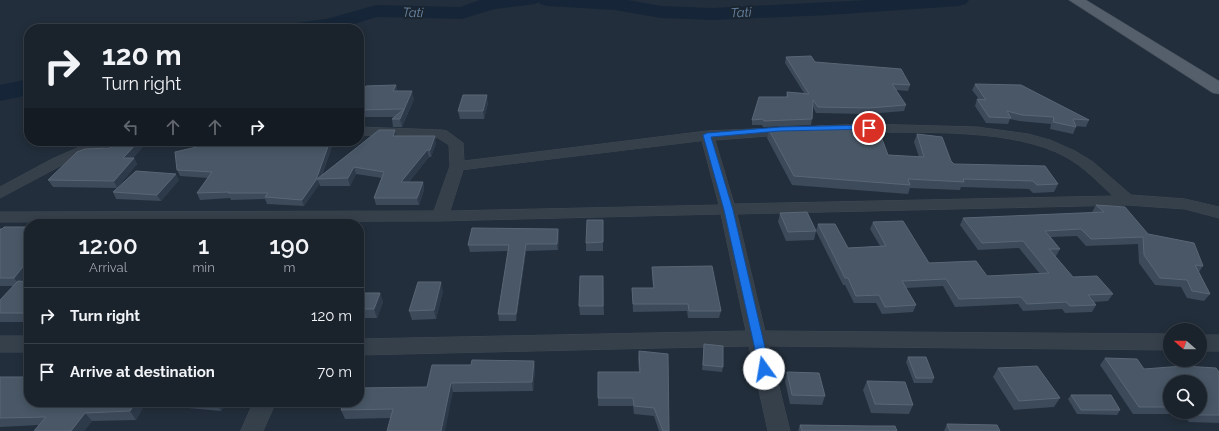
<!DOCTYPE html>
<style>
body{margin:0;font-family:Raleway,sans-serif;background:#272f38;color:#f1f3f6;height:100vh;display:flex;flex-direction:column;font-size:15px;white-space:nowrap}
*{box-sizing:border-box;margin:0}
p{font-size:13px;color:#9fa4a9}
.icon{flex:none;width:22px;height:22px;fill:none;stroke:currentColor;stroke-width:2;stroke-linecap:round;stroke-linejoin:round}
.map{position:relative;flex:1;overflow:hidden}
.panel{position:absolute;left:24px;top:219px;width:340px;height:188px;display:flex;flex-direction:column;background:#1a222c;border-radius:16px;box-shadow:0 2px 10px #0003,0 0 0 1px #383f48}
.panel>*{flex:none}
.banner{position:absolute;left:24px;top:24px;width:340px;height:122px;border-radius:16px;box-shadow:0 2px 10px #0003,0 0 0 1px #383f48;background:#1a222c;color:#f1f3f6;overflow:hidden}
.needle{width:26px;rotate:290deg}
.buttons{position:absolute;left:1163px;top:323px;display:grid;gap:8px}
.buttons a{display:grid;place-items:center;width:44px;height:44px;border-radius:50%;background:#1a222c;box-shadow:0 2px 10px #0003,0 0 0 1px #383f48;font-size:20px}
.pin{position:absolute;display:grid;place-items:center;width:34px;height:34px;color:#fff;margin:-17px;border:2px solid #fff;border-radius:50%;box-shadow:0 1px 4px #0007}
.me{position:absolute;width:44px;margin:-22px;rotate:347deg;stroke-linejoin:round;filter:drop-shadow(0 0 3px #0008)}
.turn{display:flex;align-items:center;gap:14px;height:84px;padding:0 12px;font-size:18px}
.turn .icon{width:52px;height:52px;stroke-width:2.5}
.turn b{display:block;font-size:28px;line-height:34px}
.lanes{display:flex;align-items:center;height:38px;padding:0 12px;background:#0003;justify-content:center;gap:20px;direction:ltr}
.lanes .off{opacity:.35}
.eta{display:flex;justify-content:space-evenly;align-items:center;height:68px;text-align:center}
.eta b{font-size:24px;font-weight:600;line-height:28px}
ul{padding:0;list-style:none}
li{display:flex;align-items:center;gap:12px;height:56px;padding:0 12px;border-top:1px solid #383f48}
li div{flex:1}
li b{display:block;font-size:15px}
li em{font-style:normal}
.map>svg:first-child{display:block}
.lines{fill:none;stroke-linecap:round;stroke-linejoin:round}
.stream{stroke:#162638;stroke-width:4}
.river{fill:#162638;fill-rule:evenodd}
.street-casing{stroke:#3f4954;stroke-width:1}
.primary-casing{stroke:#3f4954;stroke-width:1}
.street{fill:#36404b;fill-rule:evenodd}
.primary{fill:#545f6b;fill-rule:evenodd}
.wall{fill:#3d4a5a;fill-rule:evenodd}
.shaded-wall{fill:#2d3a49}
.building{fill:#495766;stroke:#5a6675}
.route{fill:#1a73e8;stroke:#114b97}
.labels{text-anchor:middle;stroke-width:4;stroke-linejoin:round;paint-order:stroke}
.far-water-label{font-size:13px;font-style:italic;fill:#6a87a6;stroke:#1b2530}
</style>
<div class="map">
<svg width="1219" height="431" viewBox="0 0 1219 431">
<rect width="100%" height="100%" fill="#222e3b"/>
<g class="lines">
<path class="stream" d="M492,0V3"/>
<path class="river" d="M480,0H628L661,6L713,8L868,0H969L966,4L959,6L829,15L713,20L661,18L614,10L547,6L540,4L538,2L536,4L495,9L462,19L377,17L338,29H286L289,24L326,19L376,5L460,7Z
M29,79V95L0,101V85Z"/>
<defs>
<path id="street" d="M865,124L977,127L1028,134L1050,140L1075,151L1093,162L1131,195L1185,199L1219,207V218L1185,209L1127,205L737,214L765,331L1170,334V350L769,346L790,431H768L749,346L359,355V339L746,331L721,214L440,221L0,222V212L434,211L450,166L449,145L438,138L433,137L359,135V127L442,130L447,131L463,143L464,161L707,131ZM865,132C924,133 1014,128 1066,157C1084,167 1098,182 1113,196L734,204L715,140L807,133ZM702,141L719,205L450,211L463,170Z
M94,141H113L111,144L62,165L0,198V187L52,159Z
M1200,335H1219V351H1200Z
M0,336H29V352H0Z
M254,402H276L263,431H241Z"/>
<path id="primary" d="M1069,0H1086L1219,81V94L1213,93Z"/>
</defs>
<use href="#street" class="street-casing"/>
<use href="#primary" class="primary-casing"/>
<use href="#street" class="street"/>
<use href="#primary" class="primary"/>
</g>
<path class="wall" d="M786,57L815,62L910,85L908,91L896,90L906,105L904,111L867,114L816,113L813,107L812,119L811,125L763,127L762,125H752V120L786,97L787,92L804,93L785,63Z
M975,84L1089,120L1086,127L1075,126L1076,127L1073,134L1050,129L1051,124L1019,121L1010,119L1008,124L986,123L975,106L977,99H979L972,90Z
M396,85L397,91L414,99L402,127H393L392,119L394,117H359V99Z
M488,103L484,119H460L458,111Z
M769,130L888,155L919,157L914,142L917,134L954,164L1058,184L1054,192L1033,193L1029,189L961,187L960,190L910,188L908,194L792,185L767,138Z
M397,136L436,143L431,157H429L409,182H423L424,190L419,205H376L374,198L382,178L356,174L350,186H320L319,183L318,186L304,206L267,204L265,199L231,200L230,198L200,200L197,193L208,178L180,176L177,170L201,146L204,141H334L322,175Z
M117,141H148L133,158H134L137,164L117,188L53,187L48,180L110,148Z
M179,180L161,201L116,199L113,192Z
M1096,205L1148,234L1203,266L1199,272L1210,294L1204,301L1187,298L1181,287L1155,285L1139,263L1138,244L1086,246L1077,236L1051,237L1060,249L1056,256H1055L1073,277L1113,294L1108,301L1094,302L1096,305L1092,312L1065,313L1062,309L1023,311L1018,304L955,307L943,286L906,288L916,305L913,312L882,314L876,303H854L845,285H843L816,231L818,224L848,248L880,246L870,229L873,222L929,263L987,276L1040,274L1019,248L978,250L960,225L963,218L1093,213L1092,212Z
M780,213L816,231L814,240L786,241L778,222Z
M603,220V251H586V243Z
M0,229L24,281L29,282V322H0V300L13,286H0Z
M558,229L559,235L558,250L526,251L516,321H499L498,314L508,251L470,252L468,245Z
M652,267L721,311L719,318H688L687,311L633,312L632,288H653L652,274Z
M603,276L604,315H580L579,306Z
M443,291L436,319L412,320L409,311Z
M359,293H380L383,302L377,318H359Z
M704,344L723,367L722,372L702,370Z
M639,351L669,431H659L654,416L634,414L633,406H598V372H639L638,359Z
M908,357L934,378L932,383H914L906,362Z
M1105,358L1144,369L1219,372V423L1189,422L1183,414H1133L1100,365ZM1170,382L1200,412H1170Z
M534,361L535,370L533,391L453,392L391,418L345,419L341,410L427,387L471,365Z
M998,368L1060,398L1054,407L1014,410L993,377Z
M787,372L825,396L822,405L790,404L785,381Z
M0,377L29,402H227L221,411L145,404L136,420L92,421L84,431H34L39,425L0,427Z
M867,381L913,405L909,414L871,413L863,390Z
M1071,395L1120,410L1117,415L1077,414L1068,399Z
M302,402H327L325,406L304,407Z
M947,424L1000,431H944Z
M800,425L897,431H798Z"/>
<path class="shaded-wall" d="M396,85L397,93L393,91Z
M412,91L414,99L402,127L400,119Z
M487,95L488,103L484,119L483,111Z
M395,130L397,138L393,136Z
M435,136L436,143L431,157L430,150Z
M139,141H148L127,165L123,158Z
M330,141H334L320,179H317L319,183L318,186L304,206L302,200Z
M427,150L429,157L402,190L401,182Z
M134,158L137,164L117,188L114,181Z
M354,167L356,174L350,186L348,178Z
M176,174L179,180L161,201L157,195Z
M423,182L424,190L419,205L417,198Z
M558,229L559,235L558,250L557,244Z
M526,244V251L516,321V314Z
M29,259V275L21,286L14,278Z
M441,282L443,291L436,319L434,310Z
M380,293L383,302L377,318L374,309Z
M534,361L535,370L533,391L532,382Z
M451,383L453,392L445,431H441Z
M136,402H144L145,404L136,420L130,411Z
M217,402H227L221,411L216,403Z
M323,402H327L325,406Z
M85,413L92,421L84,431H71Z"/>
<path class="building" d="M811,56L815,62L901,69L910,85L892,84L906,105L869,108L818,107L813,100L812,119L764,121L763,119L752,120L759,97H788L787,92L809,94L786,57Z
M975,84L1021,85L1089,120L1073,119L1076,127L1053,122L1054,117L1022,115L1007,111L1011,118L989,117L977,99L986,100Z
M396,85L393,91H412L400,119H392L404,109L359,110V99L366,86Z
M463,95H487L483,111H458Z
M822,126L879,131L888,155L924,157L917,134L942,137L951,161L954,164L1045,166L1058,184L1037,185L1033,181L963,179L964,182L908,179L910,185L794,176L769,130Z
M379,130H395L393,136H435L430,150H427L401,182H423L417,198H374L384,172L354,167L348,178L317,179Z
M117,141H139L123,158H134L114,181L48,180L77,152L85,149L110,148Z
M204,141H330L316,180L302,200L265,197L268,193H228L229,192L197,193L212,172L177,170L175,152L201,146Z
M136,171L176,174L157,195L113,192Z
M1096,205L1125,207L1148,234L1194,243L1203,266L1195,265L1210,294L1192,291L1187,280L1160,278L1144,255L1143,237L1091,239L1081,229L1045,231L1060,249H1049L1073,277L1097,276L1113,294L1088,295L1096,305L1070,306L1066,302L1027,304L1021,297L959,299L946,279L902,281L916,305L885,307L879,295L856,296L848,278H845L818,224H835L848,248L886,246L873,222L903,221L929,263L976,261L987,276L1049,273L1023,241L982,243L963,218L1104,212Z
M807,212L816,231L788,232L780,213Z
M587,220H603V242L586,243Z
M4,227H29V259L14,278H0V229H2Z
M472,228L558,229L557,244H526L516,314H498L509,245H468Z
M712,266L721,311H689L688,304H633L632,288H654L652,267Z
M580,276H603V306H579Z
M18,281L29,282V313H0V300Z
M418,282H441L434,310L409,311Z
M359,293H380L374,309H359Z
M704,344L723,346V367L703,365Z
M639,351L668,354L669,431H663L654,408L634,406L633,398H598V372H640Z
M908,357H926L934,378H916Z
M1105,358L1137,359L1144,369L1183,366L1216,368L1219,372V415H1195L1193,412H1200V382H1170V407H1139Z
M472,360L534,361L532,382L451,383L441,431H387L393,409L341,410L344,402H359V388L427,387L432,365H471Z
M1037,366L1060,398L1019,401L998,368Z
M787,372L819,373L825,396L792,395Z
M0,377H29V402H136L130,411L85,413L71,431H34L46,417L0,418Z
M867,381L905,382L913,405L875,404Z
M1071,395H1111L1120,410H1081Z
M206,402H217L216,403Z
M947,424L997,425L1000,431H950Z
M800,425L870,426H895L897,431H802Z"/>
<path class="route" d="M869,125L871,126V129L780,131L711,137L733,210L770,369L769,372H760L724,210L703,135L707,133L780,127Z"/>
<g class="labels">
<g class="far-water-label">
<text transform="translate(413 12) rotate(1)" y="5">Tati</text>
<text transform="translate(741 12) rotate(-3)" y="5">Tati</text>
</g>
</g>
</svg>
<div class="buttons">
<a><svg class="needle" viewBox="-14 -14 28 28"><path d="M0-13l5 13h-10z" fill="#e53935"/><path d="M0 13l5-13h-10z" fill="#9fa4a9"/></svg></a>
<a><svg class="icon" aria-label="search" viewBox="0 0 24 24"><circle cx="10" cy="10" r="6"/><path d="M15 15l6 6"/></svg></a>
</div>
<div class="pin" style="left:869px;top:128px;background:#d93025"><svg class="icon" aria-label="arrive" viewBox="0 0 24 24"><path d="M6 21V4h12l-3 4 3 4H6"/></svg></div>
<svg class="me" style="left:764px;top:369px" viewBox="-20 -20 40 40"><circle r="19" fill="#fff"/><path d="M0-13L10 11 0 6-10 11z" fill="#1a73e8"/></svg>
<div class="banner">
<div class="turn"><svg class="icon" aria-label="right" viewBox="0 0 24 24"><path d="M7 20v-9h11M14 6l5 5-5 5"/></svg><div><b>120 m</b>Turn right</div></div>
<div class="lanes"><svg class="icon off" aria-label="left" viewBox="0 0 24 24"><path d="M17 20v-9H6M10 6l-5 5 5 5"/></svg><svg class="icon off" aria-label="ahead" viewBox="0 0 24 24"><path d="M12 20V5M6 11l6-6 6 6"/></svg><svg class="icon off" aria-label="ahead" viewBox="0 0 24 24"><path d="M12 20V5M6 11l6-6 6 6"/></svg><svg class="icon" aria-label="right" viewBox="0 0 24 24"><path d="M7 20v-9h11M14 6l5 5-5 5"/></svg></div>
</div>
<section class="panel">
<div class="eta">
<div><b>12:00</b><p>Arrival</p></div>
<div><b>1</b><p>min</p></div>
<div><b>190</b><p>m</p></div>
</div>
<ul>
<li><svg class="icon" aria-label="right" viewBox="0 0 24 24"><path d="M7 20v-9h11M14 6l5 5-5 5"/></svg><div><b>Turn right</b></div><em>120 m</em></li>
<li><svg class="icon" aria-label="arrive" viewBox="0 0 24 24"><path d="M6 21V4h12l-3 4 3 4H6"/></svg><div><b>Arrive at destination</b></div><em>70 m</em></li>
</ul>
</section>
</div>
